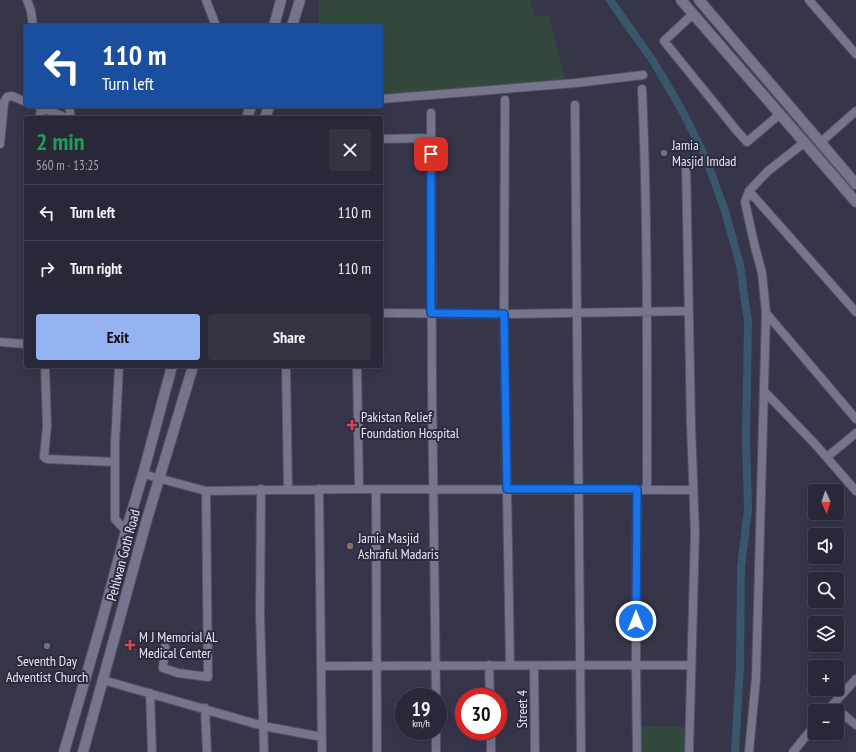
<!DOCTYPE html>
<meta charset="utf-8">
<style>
body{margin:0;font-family:"PT Sans Narrow",sans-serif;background:#343443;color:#f1f3f6;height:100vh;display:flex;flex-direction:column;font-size:15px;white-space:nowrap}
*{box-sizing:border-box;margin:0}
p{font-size:13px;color:#a5a6ae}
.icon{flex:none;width:22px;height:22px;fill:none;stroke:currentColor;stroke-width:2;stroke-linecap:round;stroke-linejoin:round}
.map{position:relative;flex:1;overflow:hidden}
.side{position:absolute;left:24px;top:116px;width:359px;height:252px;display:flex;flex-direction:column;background:#282838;border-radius:4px;box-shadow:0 4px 16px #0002,0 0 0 1px #444453}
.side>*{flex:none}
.banner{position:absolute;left:24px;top:24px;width:359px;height:84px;border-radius:4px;box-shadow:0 4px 16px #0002,0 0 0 1px #444453;background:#1a4fa0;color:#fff;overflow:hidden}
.needle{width:26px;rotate:177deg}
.buttons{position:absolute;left:808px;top:484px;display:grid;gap:8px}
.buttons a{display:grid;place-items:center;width:36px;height:36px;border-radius:4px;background:#282838;box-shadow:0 4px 16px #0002,0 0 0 1px #444453;font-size:20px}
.speed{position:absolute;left:395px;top:688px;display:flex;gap:8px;font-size:20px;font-weight:700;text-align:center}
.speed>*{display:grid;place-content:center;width:52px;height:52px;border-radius:50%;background:#282838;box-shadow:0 4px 16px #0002,0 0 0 1px #444453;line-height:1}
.speed small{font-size:10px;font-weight:400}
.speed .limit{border:6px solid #d22;background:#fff;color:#111}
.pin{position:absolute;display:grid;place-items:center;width:34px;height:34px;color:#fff;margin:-17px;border-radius:8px;box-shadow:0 2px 6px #0006}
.me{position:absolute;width:44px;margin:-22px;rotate:0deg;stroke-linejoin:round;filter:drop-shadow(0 0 3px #0008)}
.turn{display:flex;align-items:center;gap:14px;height:84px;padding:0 12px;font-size:18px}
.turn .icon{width:52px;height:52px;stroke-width:2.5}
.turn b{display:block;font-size:28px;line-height:34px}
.round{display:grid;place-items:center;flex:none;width:42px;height:42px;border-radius:4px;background:#343443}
.head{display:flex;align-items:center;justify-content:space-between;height:68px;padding:0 12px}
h1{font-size:24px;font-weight:700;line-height:30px;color:#1e9e55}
.button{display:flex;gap:8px;margin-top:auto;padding:8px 12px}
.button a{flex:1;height:46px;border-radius:4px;background:#95b2f1;color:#111;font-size:16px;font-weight:700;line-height:46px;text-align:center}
.button a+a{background:#343443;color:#f1f3f6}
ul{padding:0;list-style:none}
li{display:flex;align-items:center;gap:12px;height:56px;padding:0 12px;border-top:1px solid #444453}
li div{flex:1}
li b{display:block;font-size:15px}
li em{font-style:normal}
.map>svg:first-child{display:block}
.green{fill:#34493d}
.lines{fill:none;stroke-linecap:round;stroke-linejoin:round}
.canal{stroke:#39576b;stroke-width:8}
.minor-casing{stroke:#535162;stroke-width:10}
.tertiary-casing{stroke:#535162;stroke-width:12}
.secondary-casing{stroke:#535162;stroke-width:12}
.minor{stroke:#76758d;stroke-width:8}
.tertiary{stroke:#76758d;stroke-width:10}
.secondary{stroke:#76758d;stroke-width:10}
.route-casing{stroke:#114b97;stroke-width:10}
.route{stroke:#1a73e8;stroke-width:7}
.worship-dot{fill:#6b7280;stroke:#2c2a3f;stroke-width:1.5}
.health-dot{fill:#e0444e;stroke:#2c2a3f;stroke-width:1.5}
.education-dot{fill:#8d6e63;stroke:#2c2a3f;stroke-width:1.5}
.labels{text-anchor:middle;stroke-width:4;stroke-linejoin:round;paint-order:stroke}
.poi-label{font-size:14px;fill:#e8e7f5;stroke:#2c2a3f;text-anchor:start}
.street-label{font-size:14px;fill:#e8e7f5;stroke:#2c2a3f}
</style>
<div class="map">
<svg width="856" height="752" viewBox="0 0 856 752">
<rect width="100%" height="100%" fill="#36354a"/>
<path class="green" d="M319,0H530L534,16L549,15L565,79L381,96V26H317L319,19Z
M641,726L686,727V752H640Z"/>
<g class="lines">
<path class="canal" d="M610,0L653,61L683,112L707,161L725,211L740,265L748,322L746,440L748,509L741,567L740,666L735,752"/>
<defs>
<path id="minor" d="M27,0L31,11L33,26
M206,0L216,26
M809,0L856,54
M693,14L664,41L737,131L747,142L780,114
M642,89C648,222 647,356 647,489
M381,99L576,83L643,75
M505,100L504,314L510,665
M575,105L581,752
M38,106L67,118
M69,106L71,118
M431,113L432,388L436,697
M39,118L42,108
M381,139L431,138
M821,142L856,111
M0,144L4,102L7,97L12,96L26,102
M686,163L691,425L695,533L689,752
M749,191L856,312
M381,313L504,314L688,311
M766,313L856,419
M0,342L26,344
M45,366L47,426L44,457L47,459L115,462
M119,366L115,444V519L126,531
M286,366L288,489
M357,366L359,489
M764,391L815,444L856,491
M827,457L856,433
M143,474L206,491
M261,489L260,615L264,752
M319,489L322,752
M376,489L377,752
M637,489L636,665L637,752
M165,647L163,668L178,673L208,677L206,491L359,489L693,490
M489,665L490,697
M321,666L691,665
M534,666L535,752
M103,680L263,726L322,737
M150,693L152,752
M832,705L856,725
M205,708L207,752
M827,711L856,679
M436,731V752
M491,731V752
M749,752L756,678L766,313L762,273L755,247L745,202L749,191L768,171L805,142
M793,752L815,725"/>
<path id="tertiary" d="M681,0L856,202
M699,0L856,184"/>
<path id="secondary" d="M274,26L281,0
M292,26L300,0
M247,118L251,106
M265,118L269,106
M64,752L100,628L126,531L143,474L172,366
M83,752L147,519L193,366"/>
</defs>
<use href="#minor" class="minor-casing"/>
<use href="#tertiary" class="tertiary-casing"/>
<use href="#secondary" class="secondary-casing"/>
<use href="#minor" class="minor"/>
<use href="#tertiary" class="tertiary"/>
<use href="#secondary" class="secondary"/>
</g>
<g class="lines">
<defs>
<path id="route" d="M431,154V313L504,314L507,489H637L636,621"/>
</defs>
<use href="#route" class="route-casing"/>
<use href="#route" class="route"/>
</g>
<g class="worship-dot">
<circle cx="664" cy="153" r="4"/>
<circle cx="47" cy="646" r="4"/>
</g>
<g class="health-dot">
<path d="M350 419h4v4h4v4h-4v4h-4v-4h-4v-4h4z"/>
<path d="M128 639h4v4h4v4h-4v4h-4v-4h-4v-4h4z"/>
</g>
<circle class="education-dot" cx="350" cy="546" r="4"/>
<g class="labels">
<g class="poi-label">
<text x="672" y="150">Jamia<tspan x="672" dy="16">Masjid Imdad</tspan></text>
<text x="361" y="422">Pakistan Relief<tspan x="361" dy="16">Foundation Hospital</tspan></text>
<text x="358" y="543">Jamia Masjid<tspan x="358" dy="16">Ashraful Madaris</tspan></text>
<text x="139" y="642">M J Memorial AL<tspan x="139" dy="16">Medical Center</tspan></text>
<text x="47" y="666" text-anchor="middle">Seventh Day<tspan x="47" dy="16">Adventist Church</tspan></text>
</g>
<g class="street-label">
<text transform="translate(123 555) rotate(-75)" y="5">Pehlwan Goth Road</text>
<text transform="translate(522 709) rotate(-90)" y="5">Street 4</text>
</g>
</g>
</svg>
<div class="buttons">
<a><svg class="needle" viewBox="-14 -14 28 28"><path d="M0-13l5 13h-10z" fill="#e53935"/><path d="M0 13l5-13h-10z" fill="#a5a6ae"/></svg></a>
<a><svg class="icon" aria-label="sound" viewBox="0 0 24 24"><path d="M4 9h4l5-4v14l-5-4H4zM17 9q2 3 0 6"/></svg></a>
<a><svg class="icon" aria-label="search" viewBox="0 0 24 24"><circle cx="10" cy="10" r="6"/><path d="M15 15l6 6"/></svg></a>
<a><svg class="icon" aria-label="layers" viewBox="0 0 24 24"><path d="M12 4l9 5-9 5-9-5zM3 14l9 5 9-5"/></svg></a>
<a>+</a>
<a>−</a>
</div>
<div class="speed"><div>19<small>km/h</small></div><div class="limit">30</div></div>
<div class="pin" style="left:431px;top:154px;background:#d93025"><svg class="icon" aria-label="arrive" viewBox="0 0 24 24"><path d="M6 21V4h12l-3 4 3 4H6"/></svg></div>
<svg class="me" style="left:636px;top:621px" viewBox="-20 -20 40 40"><circle r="17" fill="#1a73e8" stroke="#fff" stroke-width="3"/><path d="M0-11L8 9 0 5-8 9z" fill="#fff"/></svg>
<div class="banner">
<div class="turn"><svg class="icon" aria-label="left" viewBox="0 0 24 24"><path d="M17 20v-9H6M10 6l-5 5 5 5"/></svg><div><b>110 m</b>Turn left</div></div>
</div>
<section class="side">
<div class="head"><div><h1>2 min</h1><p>560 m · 13:25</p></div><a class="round"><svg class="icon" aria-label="close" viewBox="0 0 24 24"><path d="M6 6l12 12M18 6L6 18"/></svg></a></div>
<ul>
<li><svg class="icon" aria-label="left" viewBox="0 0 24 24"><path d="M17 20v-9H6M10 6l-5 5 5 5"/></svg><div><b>Turn left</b></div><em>110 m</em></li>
<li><svg class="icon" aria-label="right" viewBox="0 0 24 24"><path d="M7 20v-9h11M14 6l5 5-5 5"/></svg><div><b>Turn right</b></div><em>110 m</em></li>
</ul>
<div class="button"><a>Exit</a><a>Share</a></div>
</section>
</div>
